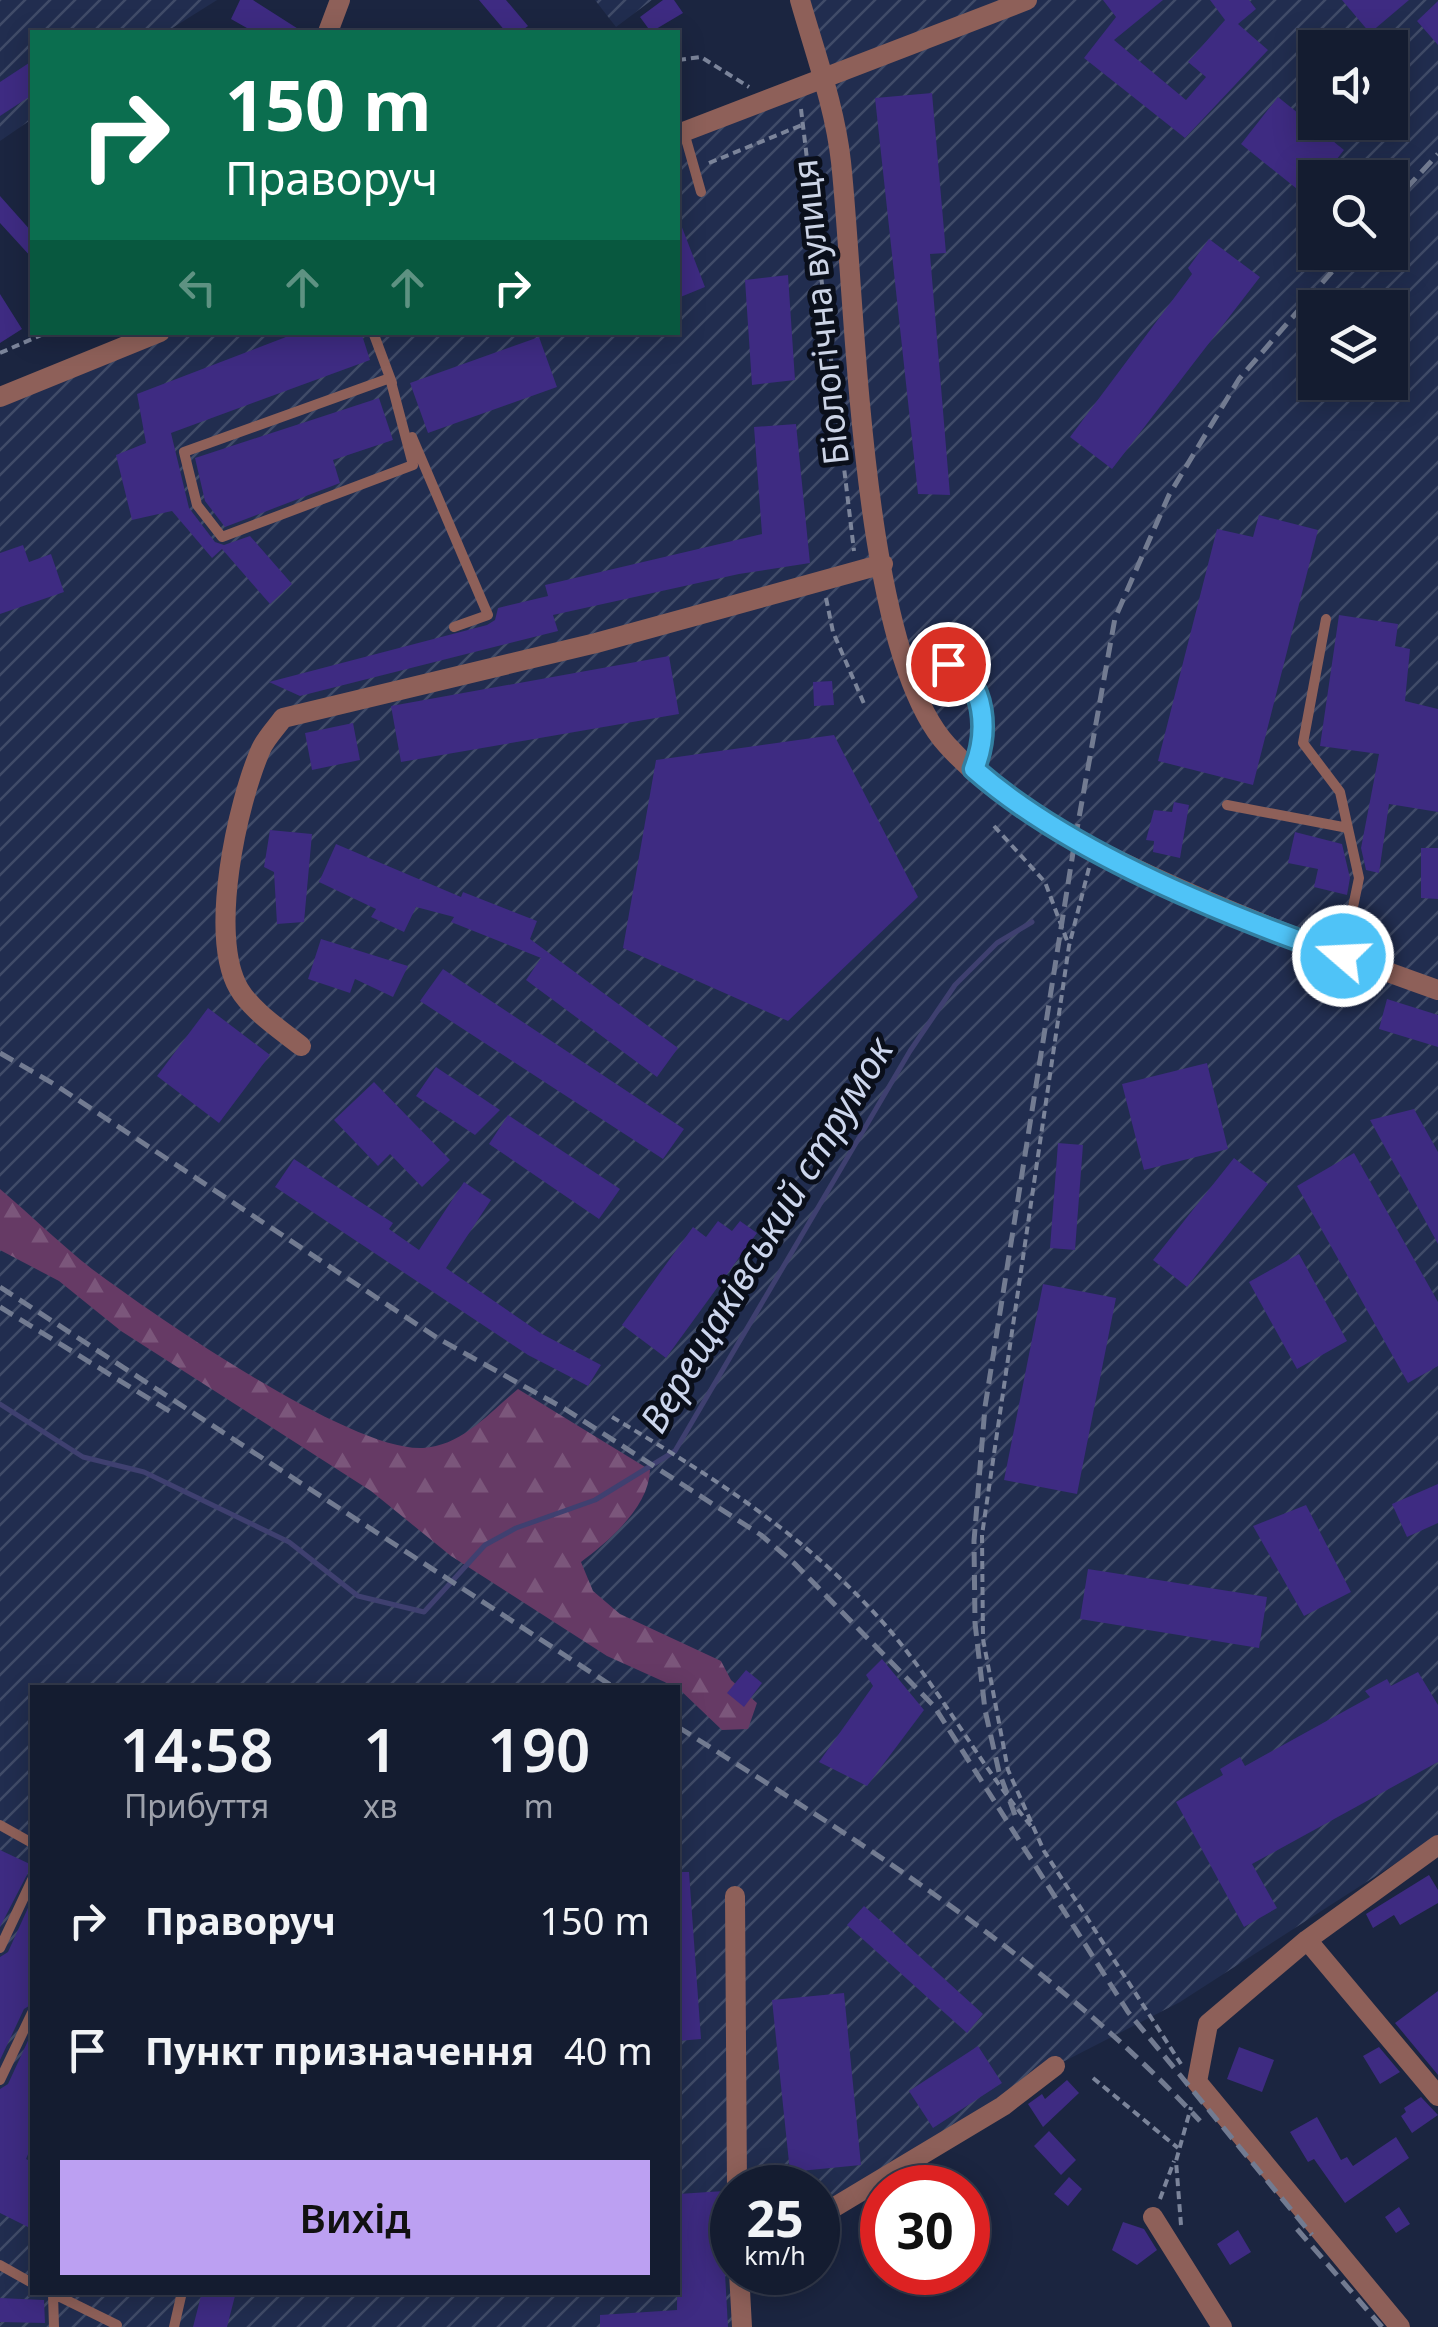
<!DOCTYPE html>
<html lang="uk">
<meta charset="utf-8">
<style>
body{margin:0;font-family:"Noto Sans",sans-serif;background:#21293c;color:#f1f3f6;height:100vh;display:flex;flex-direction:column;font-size:38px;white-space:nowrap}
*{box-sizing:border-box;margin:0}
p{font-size:32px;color:#9da1ab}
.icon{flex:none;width:55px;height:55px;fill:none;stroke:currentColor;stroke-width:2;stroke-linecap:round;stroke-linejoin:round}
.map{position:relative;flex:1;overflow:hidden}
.panel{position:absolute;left:30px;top:1685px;width:650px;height:610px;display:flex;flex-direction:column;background:#141c30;border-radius:0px;box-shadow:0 5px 25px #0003,0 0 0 2px #333a4c}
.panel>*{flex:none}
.banner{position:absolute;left:30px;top:30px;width:650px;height:305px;border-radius:0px;box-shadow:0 5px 25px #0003,0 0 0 2px #333a4c;background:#0b6e4f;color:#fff;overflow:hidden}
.controls{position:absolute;left:1298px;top:30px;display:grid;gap:20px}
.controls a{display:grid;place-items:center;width:110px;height:110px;border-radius:0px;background:#141c30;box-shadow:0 5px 25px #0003,0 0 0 2px #333a4c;font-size:50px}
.speed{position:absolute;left:710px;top:2165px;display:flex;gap:20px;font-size:50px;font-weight:700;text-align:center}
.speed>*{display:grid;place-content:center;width:130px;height:130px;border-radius:50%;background:#141c30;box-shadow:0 5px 25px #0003,0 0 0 2px #333a4c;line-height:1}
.speed small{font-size:25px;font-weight:400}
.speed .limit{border:15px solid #d22;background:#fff;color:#111}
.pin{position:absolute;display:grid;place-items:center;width:85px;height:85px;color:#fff;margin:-42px;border:5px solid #fff;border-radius:50%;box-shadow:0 2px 10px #0007}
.me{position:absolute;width:110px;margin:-55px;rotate:289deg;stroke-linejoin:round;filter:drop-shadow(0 0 8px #0008)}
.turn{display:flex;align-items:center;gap:35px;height:210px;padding:0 30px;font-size:45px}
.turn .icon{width:130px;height:130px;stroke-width:2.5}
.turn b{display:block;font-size:70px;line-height:85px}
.lanes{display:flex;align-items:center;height:95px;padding:0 30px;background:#0003;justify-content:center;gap:50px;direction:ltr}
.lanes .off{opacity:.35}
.eta{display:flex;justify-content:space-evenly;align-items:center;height:170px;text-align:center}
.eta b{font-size:60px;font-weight:600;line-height:70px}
.button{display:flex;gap:20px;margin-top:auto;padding:20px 30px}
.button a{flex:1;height:115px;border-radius:0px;background:#bca0f2;color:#111;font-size:40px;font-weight:600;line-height:115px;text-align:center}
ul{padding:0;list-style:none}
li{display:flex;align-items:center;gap:30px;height:130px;padding:0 30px}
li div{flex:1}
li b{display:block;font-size:38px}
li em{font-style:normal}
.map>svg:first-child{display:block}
.industrial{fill:url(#industrial-furrows);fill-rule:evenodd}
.forest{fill:url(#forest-firs)}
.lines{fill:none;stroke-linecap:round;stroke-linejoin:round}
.stream{stroke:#3f4070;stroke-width:5}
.building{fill:#3e2b82}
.path{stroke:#7b849a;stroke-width:4;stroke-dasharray:8 5;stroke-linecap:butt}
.service{stroke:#8e6059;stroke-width:10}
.minor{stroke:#8e6059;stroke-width:20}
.rail{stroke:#727b91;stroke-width:5;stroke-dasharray:15 8;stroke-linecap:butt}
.route-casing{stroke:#337fa1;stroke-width:25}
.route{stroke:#4fc3f7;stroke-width:18}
.labels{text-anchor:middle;stroke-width:10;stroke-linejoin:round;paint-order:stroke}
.street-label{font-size:35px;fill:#ccd4e6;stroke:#0a0f1b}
.water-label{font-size:38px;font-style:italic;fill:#ccd6ed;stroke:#0a0f1b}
</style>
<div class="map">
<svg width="1438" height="2327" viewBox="0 0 1438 2327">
<defs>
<pattern id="industrial-furrows" width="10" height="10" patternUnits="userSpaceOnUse" patternTransform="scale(2.5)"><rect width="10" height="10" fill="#212d4f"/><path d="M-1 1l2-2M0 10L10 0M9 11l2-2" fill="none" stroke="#404b68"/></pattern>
<pattern id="forest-firs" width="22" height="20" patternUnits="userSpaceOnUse" patternTransform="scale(2.5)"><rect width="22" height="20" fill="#663a65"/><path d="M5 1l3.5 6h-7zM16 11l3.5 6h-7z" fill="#7b567b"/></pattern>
</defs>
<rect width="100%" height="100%" fill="#1b2540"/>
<path class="industrial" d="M0,0H217L166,32H32V119L0,141Z
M595,0H652L616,27Z
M800,0H1438V1836L1180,2002L1055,2066L818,2215V2188H732V2272L743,2327H0V399L168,333L678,332V134L823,79ZM1315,48H1390V122H1315ZM1315,178H1390V252H1315ZM1315,308H1390V382H1315ZM32,1688H678V2292H32Z"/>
<path class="forest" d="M0,1189C31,1215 60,1244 92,1269C155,1316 351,1452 423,1448C462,1446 490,1412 518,1389L650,1470C649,1507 609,1541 581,1562L593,1591L620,1614L721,1661L731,1680L757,1703L748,1729L722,1730L678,1688L607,1656L451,1556L371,1491L121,1331L59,1281L0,1250Z"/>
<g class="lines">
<path class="stream" d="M0,1404L83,1457L144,1472L289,1542L358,1596L424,1612L485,1545L516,1528L595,1500L675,1451L910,1051L955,985L997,943L1032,922"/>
</g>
<path class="building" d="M240,0H253L303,32H254L231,19Z
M479,0H506L528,26L520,32H506Z
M663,0H674L683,13L651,32L640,17Z
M1103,0H1163L1114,40L1186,100L1206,77L1188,62L1225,20L1210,0H1249L1256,9L1238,24L1268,50L1185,138L1084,58L1116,17Z
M1342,0H1409L1370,33Z
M1438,1V45L1417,21Z
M32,61V95L0,116V82Z
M932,93L946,253L930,254L950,495L918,494L875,98Z
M1278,97L1344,150L1322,178H1315V186L1307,197L1241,144Z
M0,196L32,232V258L0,223Z
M678,217L705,287L678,298Z
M1209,239L1260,277L1112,469L1070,437L1192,274L1188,268Z
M788,275L795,380L752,385L745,280Z
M0,294L22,329L0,343Z
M299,332H361L370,360L171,433L189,508L215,542L224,545L250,536L292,584L270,604L222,549L212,558L172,511L132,520L116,455L146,443L137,394Z
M539,337L557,387L428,433L410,383Z
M379,398L393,440L333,460L340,483L225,527L205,501L195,458Z
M796,424L810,563L739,574L553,615L558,631L300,696L269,682L487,625L495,620L498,608L548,596L545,585L762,534L754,427Z
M1259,515L1318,530L1253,785L1158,761L1217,529L1253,537Z
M23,545L29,562L51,554L64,592L0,614V553Z
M1339,615L1398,624L1395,646L1410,649L1405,701L1438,709V812L1389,804L1379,873L1366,870L1361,848L1379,754L1320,746Z
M669,656L679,714L401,762L391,706Z
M832,681L834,705L814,706L813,682Z
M353,723L360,760L312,770L305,733Z
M834,735L918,897L788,1021L623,948L656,760Z
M1174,802L1189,805L1180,858L1153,852L1154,841L1146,840L1154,810L1172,812Z
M270,830L312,834L304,922L277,924L274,872L264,867Z
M1295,832L1342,844L1350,878L1347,895L1314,887L1318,869L1288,863Z
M336,844L461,897L463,892L537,921L530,939L678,1048L657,1077L526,980L541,958L451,922L454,917L416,907L404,932L371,917L376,909L319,882Z
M1421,848H1438V899L1421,898Z
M321,939L408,966L393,997L355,979L350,993L308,979Z
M443,969L684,1129L663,1159L420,1001Z
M1387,999L1438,1015V1047L1379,1029Z
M208,1008L270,1055L219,1123L157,1076Z
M1207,1063L1228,1149L1144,1170L1122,1084Z
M436,1067L500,1110L475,1135L416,1096Z
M374,1082L450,1160L422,1187L390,1154L378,1166L334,1120Z
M1414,1109L1438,1152V1244L1370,1120Z
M508,1115L620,1189L599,1219L489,1144Z
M1058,1143L1083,1145L1075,1250L1050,1248Z
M1354,1153L1438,1302V1366L1408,1383L1297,1186Z
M1234,1158L1268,1184L1187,1287L1153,1260Z
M294,1159L393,1223L389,1229L419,1250L464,1182L491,1200L446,1268L542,1334L601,1365L588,1386L528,1355L275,1187Z
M718,1221L732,1231L740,1221L757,1233L666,1358L622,1325L693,1227L706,1237Z
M1299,1254L1347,1341L1297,1369L1249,1282Z
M1043,1284L1116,1298L1077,1494L1004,1480Z
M1438,1484V1523L1407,1537L1392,1504Z
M1306,1505L1351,1592L1304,1616L1253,1526Z
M1088,1569L1267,1597L1259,1648L1080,1619Z
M882,1659L924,1710L867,1786L819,1762L873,1686L866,1675Z
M746,1670L762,1683L744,1707L727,1693Z
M1418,1672L1438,1705V1762L1252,1864L1277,1908L1244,1927L1176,1802L1223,1775L1220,1769L1240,1757L1245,1766L1370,1697L1365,1691L1387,1679L1391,1686Z
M0,1850L32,1865L0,1927Z
M678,1872H689L701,2039L678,2041Z
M1429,1875L1438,1890V1903L1400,1925L1394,1915L1373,1928L1366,1914Z
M32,1899V2004L24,2009L0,2060V1957L8,1952Z
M864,1906L983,2014L967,2033L847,1925Z
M1438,1991V2075L1395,2023Z
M844,1993L861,2165L790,2172L772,2000Z
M32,2032V2145L26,2159L32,2162V2229L0,2213V2089L8,2084Z
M978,2046L1002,2083L933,2128L909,2091Z
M1239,2047L1274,2060L1262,2092L1227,2079Z
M1379,2047L1400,2072L1380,2084L1363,2056Z
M1067,2080L1079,2093L1043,2127L1028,2104L1042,2094L1045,2099Z
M1421,2097L1438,2115L1412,2133L1401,2116L1406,2112L1404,2108Z
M1317,2117L1341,2160L1347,2157L1353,2166L1396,2137L1409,2158L1345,2203L1314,2159L1308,2162L1290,2132Z
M1049,2131L1076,2160L1061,2175L1034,2146Z
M1069,2177L1082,2189L1068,2206L1054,2194Z
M724,2191L731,2261L725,2273L728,2327H600V2315L677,2310L678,2194Z
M1399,2207L1410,2224L1396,2233L1385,2217Z
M1123,2222L1144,2229L1157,2250L1137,2265L1112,2250Z
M1238,2230L1251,2252L1230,2265L1217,2244Z
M202,2292H236L227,2327H193Z
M0,2298L44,2300L45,2323L0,2322Z"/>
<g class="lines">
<path class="path" d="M678,60L701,57L749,87
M801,109L854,551
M709,163L802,125
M0,353L48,332
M826,598L833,632L865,706
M994,826L1045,882L1069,946
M1089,868L1069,946L982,1535L983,1639L1008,1770L1044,1851L1181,2064
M612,1417C710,1475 802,1533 879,1618C937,1682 976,1761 1032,1827
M1093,2078L1178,2148
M1160,2199L1174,2161
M1181,2225L1176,2161L1191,2107"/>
<path class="service" d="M684,132L701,192
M373,332L392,383
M390,378L413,465L222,537L197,505L184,452Z
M412,437L488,615L454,627
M1326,619L1303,743L1340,792L1359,878L1343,955
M906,663C977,655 998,710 974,769
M1227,805L1348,828
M0,1825L32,1843
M0,1948L32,1880
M0,2080L32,2013
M0,2265L32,2283
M50,2292L117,2325
M53,2294L54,2327
M174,2327L182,2292"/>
<path class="minor" d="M800,0C815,53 835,107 841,162C856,298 859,648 947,745C1002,806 1076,841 1149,875C1244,919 1339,955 1438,990
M328,32L340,0
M678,134L1027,0
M0,397L160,332
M301,1046C281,1030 252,1011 239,989C208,936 237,804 261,749C266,738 276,728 283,718L596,643L883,564
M735,1896L737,2188
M1307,1940L1438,2096
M818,2217L1003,2106L1055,2066
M1153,2217L1222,2327
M739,2272L742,2327
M1400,2327L1197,2082L1208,2024L1307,1940L1438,1845"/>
<path class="rail" d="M1390,206L1438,154
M0,1053L54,1084L439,1339L565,1409L761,1535L795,1564L934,1706L1128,2012L1312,2235
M0,1287L615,1688
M0,1307L174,1414
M678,1727C862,1843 1051,1960 1200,2121
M1015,1815L999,1772L985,1710L975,1623L974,1541L985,1407L1075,840L1115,618L1169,495L1239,379L1349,252
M1297,2229L1382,2327"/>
</g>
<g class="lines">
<defs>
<path id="route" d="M948,664C988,682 988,734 974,769C1068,852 1224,915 1343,956"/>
</defs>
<use href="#route" class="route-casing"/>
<use href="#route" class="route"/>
</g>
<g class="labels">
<g class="street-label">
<text transform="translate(821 312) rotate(-96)" y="12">Біологічна вулиця</text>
</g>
<g class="water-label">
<text transform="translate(767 1235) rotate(-59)" y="13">Верещаківський струмок</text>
</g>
</g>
</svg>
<div class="controls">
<a><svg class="icon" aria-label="sound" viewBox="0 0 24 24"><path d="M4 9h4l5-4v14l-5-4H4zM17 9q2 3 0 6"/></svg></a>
<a><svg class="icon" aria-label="search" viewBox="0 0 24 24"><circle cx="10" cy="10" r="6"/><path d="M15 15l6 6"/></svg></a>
<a><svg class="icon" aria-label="layers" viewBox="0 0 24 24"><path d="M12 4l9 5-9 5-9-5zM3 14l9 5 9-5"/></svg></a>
</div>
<div class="speed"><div>25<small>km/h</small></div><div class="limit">30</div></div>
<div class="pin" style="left:948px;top:664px;background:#d93025"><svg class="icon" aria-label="arrive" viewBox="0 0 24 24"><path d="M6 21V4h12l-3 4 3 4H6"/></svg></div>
<svg class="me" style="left:1343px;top:956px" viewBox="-20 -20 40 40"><circle r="17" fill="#4fc3f7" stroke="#fff" stroke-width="3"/><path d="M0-11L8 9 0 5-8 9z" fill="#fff"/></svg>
<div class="banner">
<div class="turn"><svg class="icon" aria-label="right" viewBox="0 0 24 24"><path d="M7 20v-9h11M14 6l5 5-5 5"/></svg><div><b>150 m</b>Праворуч</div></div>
<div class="lanes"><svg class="icon off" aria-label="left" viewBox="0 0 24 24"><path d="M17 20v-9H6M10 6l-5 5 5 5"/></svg><svg class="icon off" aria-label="ahead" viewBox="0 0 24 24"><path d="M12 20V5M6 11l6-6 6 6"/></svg><svg class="icon off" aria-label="ahead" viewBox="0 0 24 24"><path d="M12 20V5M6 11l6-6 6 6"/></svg><svg class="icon" aria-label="right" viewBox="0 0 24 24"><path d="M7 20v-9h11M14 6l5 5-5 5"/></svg></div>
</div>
<section class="panel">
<div class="eta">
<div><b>14:58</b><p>Прибуття</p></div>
<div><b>1</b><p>хв</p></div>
<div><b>190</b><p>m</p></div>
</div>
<ul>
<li><svg class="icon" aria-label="right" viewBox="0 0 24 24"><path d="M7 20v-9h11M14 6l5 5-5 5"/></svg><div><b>Праворуч</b></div><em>150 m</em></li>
<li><svg class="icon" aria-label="arrive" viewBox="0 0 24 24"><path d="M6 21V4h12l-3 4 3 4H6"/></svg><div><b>Пункт призначення</b></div><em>40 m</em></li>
</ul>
<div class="button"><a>Вихід</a></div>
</section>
</div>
